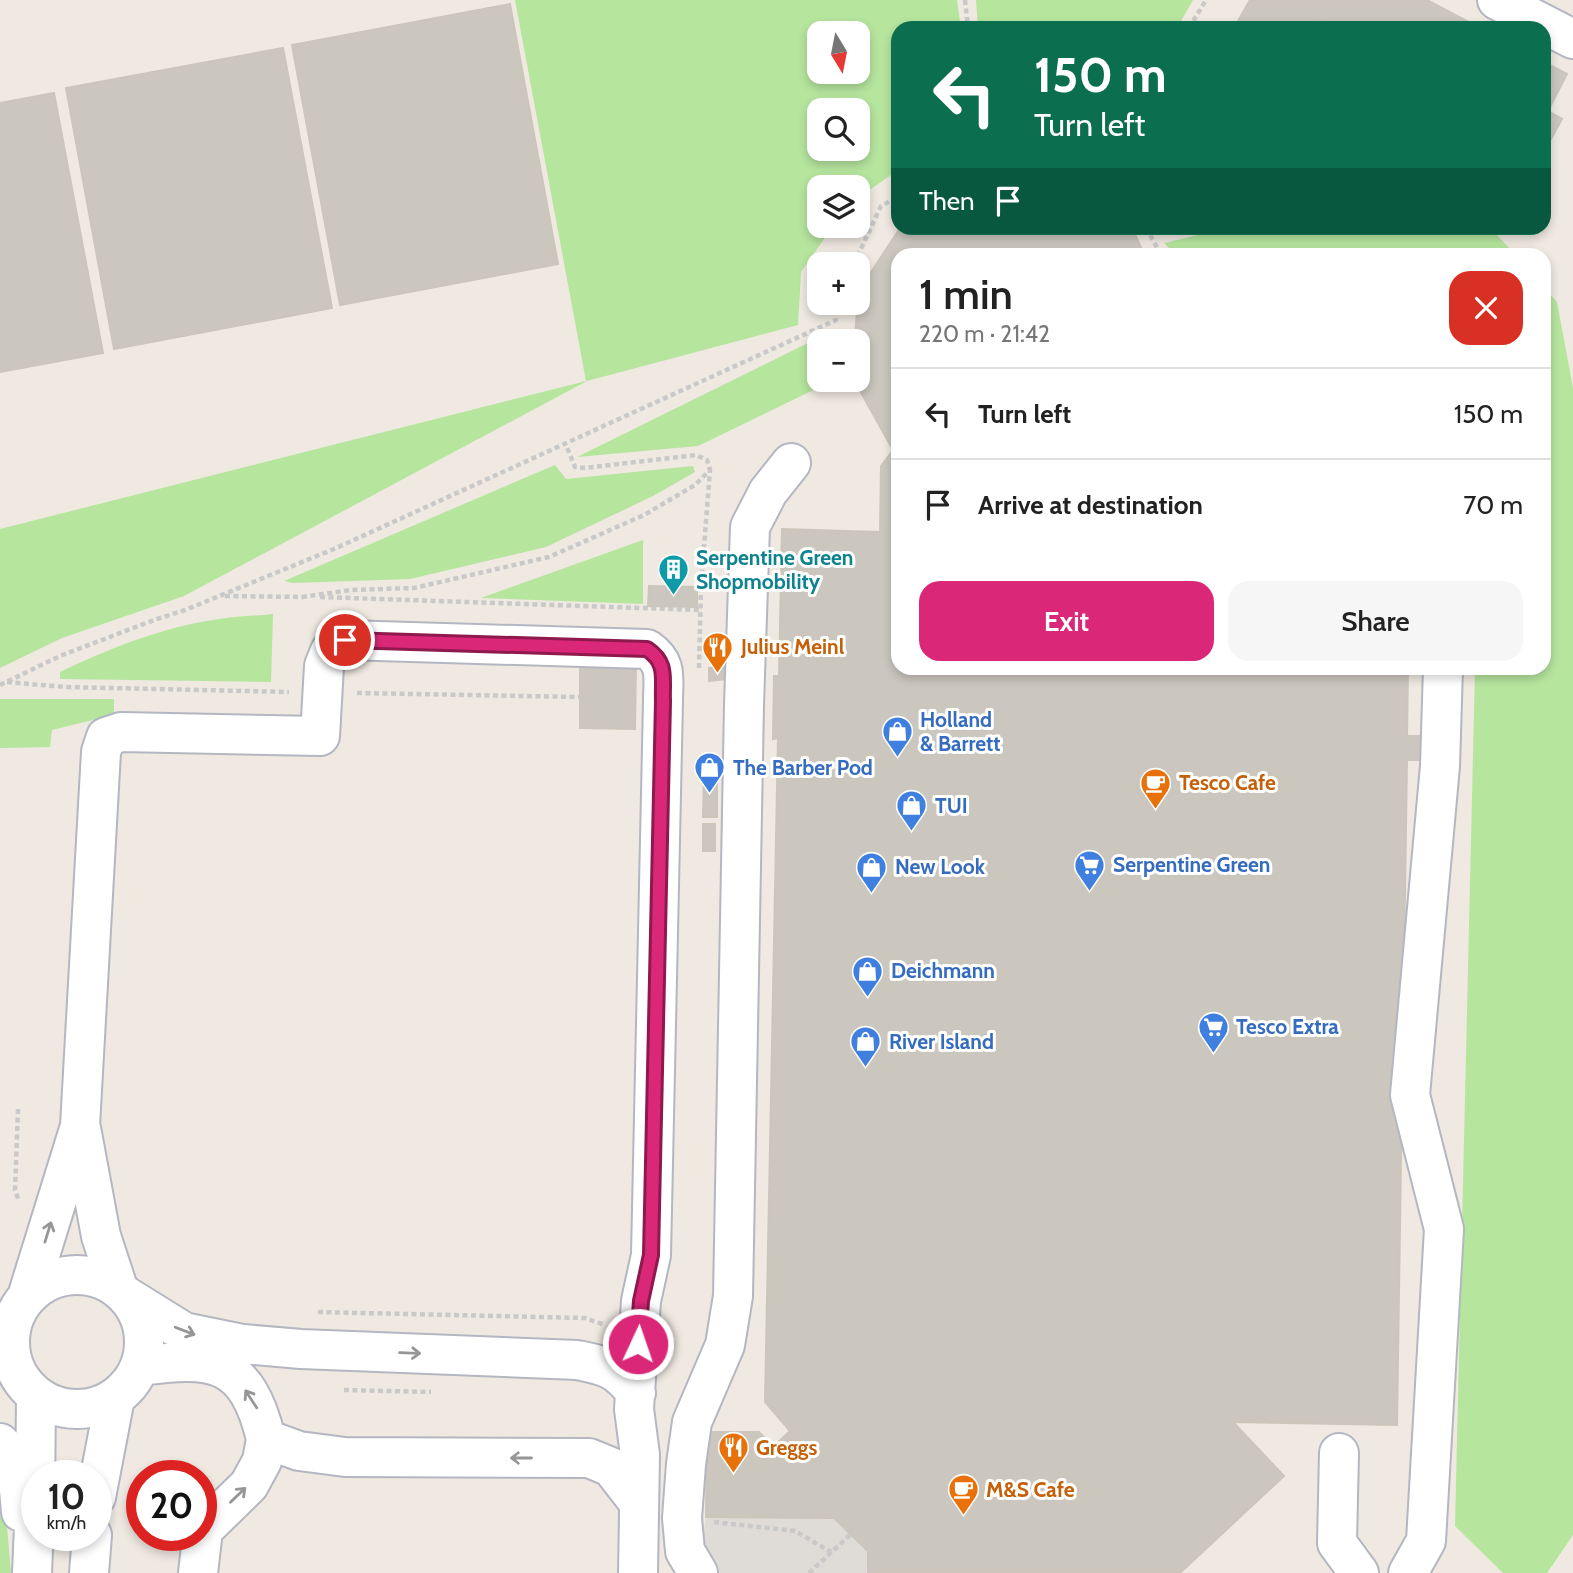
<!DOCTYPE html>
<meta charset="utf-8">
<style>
body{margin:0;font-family:Cabin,sans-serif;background:#f6f6f6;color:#222;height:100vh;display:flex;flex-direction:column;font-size:26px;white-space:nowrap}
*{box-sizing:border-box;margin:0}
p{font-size:23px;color:#767676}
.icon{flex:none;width:38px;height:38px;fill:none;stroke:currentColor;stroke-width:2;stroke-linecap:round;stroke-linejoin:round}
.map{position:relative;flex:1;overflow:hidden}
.side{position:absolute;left:891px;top:248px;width:660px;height:427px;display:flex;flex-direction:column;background:#fff;border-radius:21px;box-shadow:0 4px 10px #0003}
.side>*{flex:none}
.hud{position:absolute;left:891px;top:21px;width:660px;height:214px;border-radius:21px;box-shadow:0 4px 10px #0003;background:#0b6e4f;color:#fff;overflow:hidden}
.needle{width:46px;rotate:170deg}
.controls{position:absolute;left:807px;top:21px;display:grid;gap:14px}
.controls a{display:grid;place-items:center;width:63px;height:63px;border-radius:14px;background:#fff;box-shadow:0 4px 10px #0003;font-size:35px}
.speed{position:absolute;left:21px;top:1460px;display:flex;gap:14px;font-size:35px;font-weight:700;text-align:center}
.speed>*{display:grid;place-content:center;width:91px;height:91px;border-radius:50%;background:#fff;box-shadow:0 4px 10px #0003;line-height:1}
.speed small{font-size:18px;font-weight:400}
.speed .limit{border:10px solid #d22;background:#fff;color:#111}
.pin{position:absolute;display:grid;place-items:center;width:60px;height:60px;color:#fff;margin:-30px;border:4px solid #fff;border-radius:50%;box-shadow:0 2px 7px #0007}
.me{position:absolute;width:77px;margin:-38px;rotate:3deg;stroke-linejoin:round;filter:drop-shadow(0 0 5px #0008)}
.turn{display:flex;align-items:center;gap:24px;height:147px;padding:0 28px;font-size:32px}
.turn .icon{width:91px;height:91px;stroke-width:2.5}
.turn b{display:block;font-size:49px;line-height:60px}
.then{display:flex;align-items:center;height:66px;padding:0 28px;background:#0003;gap:14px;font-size:26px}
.round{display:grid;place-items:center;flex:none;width:74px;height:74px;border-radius:21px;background:#f6f6f6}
.headline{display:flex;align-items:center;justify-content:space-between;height:119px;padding:0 28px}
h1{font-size:42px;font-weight:600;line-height:52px}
.button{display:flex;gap:14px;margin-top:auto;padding:14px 28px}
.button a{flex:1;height:80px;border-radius:21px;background:#db2777;color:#fff;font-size:28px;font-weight:600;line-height:80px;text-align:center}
.button a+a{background:#f6f6f6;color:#222}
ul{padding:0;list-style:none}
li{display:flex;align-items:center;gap:21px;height:91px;padding:0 28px;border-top:2px solid #e0e0e0}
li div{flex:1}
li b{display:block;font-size:26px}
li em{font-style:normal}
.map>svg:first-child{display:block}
.green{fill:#b6e59e;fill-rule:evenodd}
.plaza{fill:#dfdcd8}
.building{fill:#cbc7bf;stroke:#cbc5ba;stroke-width:2}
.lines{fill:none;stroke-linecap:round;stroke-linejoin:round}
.minor-casing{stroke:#b4b7c1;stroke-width:42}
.path{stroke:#c9c9c9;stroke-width:4.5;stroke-dasharray:5 3.5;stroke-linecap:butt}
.minor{stroke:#fff;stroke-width:38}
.oneway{stroke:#969696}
.route-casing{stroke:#8e194d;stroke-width:18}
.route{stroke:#db2777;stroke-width:12}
.labels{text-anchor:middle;stroke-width:6;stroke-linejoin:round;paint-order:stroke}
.culture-label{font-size:21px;font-weight:bold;fill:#0d838f;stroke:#fff;text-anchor:start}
.food-label{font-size:21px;font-weight:bold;fill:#c56008;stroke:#fff;text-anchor:start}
.shop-label{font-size:21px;font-weight:bold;fill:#366cbe;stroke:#fff;text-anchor:start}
</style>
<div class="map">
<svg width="1573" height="1573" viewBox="0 0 1573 1573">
<rect width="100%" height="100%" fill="#efe9e1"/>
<path class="green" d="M515,0H957L961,28H898V170L858,198V187H819V226H833L801,272L798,325L587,381L184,596L62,638L0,668V529L586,381ZM819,33H858V72H819ZM858,110V149H819V110Z
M976,0H1193L1177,28H978Z
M1228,228H1487L1493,231L1516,255L1177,256L1164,243Z
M1544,287L1557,302L1573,388V1535L1547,1573H1503L1455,1526L1475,669L1544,668Z
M827,337L841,341H819V380H834L698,446L577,457L808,343Z
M555,465L566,479L693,466L695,472L653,496L546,547L410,579L293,583L284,581Z
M643,540V604L481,598Z
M273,614L271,682L60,679V672C110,648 163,627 219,619C237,616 255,616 273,614Z
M0,699H114V717L101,718L52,730L50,747L0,748Z
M0,1491L7,1527L11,1573H0Z"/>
<path class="plaza" d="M706,1517L834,1518L868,1551V1573H714L709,1566L703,1540Z"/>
<path class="building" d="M1250,0H1427L1480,28H1334L1319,20L1315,28H1234Z
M510,4L558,264L340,305L292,45Z
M283,48L332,308L114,349L66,88Z
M1544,62L1567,74L1548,111L1562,119L1545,150L1544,149Z
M54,93L103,353L0,372V103Z
M900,228H1132L1145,256H898V668H1408L1407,736H1430L1429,760H1407L1397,1425L1233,1422L1284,1476L1180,1573H868V1551L834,1518L706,1517L707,1432H759L773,1447L790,1431L765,1402L778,738L773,739L774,676H779L782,529L880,532L881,466L893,450L854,380H858V341H855L858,292Z
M649,586L697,587V607L648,606Z
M580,663H636L635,729L580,728Z
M726,667L727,679L709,681V668Z
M704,772H717V817H703Z
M703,824H715V851H703Z"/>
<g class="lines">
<defs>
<path id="minor" d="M1497,0L1573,39
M81,1128L101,1236L118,1288
M10 1342a67 67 0 1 1 134 0a67 67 0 1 1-134 0Z
M126,1296L184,1332L243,1344L301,1349L577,1360C606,1366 617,1368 636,1393
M27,1297L80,1126L101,752L106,737L121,732L320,736L324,666L330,651L345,640L647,649C668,663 663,678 663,701L651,1255L641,1301L634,1409L640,1455L638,1573
M140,1366C213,1356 247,1359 266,1439L299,1451L345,1457L589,1458L611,1467L639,1503
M0,1443L3,1446L19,1489L21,1512
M1339,1453L1337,1543L1359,1573
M96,1497L115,1398
M32,1573L35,1502L36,1396
M89,1573L92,1535
M198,1573L203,1530L249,1485L262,1461L266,1439
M698,1573L685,1551L682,1518L686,1464L692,1422L725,1345L733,1296L744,705L750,527L768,492L791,463
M1408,1573L1426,1541L1444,1229L1410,1095L1440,766L1443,668"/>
</defs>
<use href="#minor" class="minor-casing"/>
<path class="path" d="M965,0L968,28
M1189,28L1206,0
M1146,228L1162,256
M854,264L881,206L898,197
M225,596L304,597
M302,597L351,590L414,588L549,557L644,515L695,485L710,470L707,460L696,455L585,468L575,467L566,445
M320,597L700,610
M699,668L701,586L710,470
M7,682L65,687L289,692
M0,685L60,656L154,620L185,610L334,549L836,320L838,303
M357,693L580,697
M18,1109L15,1190L19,1201
M318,1312L585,1318L605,1325
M344,1390L431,1392
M714,1522L795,1531L831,1552
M809,1573L850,1535"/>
<use href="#minor" class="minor"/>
</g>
<defs><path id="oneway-shaft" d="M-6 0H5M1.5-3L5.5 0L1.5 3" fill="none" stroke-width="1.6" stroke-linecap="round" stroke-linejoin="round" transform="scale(1.75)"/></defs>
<g class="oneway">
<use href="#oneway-shaft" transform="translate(48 1232) rotate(-73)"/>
<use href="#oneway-shaft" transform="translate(185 1331) rotate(21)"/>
<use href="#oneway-shaft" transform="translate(410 1353) rotate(2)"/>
<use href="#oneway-shaft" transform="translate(251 1399) rotate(-123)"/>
<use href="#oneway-shaft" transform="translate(521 1458) rotate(-180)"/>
<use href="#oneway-shaft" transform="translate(238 1495) rotate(-44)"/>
</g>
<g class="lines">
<defs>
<path id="route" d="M345,640L647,649C668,663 662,678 663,701L651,1255L641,1301L638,1344"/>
</defs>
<use href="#route" class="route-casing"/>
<use href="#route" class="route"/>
</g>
<defs>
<symbol id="building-pin" viewBox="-11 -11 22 30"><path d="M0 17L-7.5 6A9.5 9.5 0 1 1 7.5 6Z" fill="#0f9aa8" stroke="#fff"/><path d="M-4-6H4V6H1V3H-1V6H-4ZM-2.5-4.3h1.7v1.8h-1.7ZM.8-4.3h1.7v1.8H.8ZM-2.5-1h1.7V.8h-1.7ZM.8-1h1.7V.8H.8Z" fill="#fff"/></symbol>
<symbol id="restaurant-pin" viewBox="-11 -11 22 30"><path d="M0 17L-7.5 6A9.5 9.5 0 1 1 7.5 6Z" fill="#e8710a" stroke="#fff"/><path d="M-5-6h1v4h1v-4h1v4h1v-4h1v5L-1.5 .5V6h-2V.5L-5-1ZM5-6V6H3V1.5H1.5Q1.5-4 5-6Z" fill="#fff"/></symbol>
<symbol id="shop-pin" viewBox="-11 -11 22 30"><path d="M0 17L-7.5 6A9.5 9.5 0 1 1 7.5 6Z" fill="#3f7fe0" stroke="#fff"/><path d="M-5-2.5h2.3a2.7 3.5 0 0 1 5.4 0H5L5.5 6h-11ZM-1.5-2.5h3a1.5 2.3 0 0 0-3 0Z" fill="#fff"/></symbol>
<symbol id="cafe-pin" viewBox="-11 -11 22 30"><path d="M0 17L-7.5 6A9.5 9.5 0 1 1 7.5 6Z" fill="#e8710a" stroke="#fff"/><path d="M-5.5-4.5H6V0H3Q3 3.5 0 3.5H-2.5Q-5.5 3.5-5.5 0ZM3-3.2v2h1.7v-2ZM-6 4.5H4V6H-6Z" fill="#fff"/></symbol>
<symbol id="supermarket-pin" viewBox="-11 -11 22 30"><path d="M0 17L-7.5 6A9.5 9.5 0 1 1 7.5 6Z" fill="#3f7fe0" stroke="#fff"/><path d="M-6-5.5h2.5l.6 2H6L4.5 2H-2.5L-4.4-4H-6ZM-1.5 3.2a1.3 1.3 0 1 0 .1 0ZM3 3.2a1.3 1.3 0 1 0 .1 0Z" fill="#fff"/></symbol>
</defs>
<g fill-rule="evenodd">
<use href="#building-pin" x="656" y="552" width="35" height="47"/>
<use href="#restaurant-pin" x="700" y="630" width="35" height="47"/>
<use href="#shop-pin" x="880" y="714" width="35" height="47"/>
<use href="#shop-pin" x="692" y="750" width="35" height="47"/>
<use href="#cafe-pin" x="1138" y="766" width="35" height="47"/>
<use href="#shop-pin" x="894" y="788" width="35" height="47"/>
<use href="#supermarket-pin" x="1072" y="848" width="35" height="47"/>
<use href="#shop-pin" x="854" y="850" width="35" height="47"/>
<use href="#shop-pin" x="850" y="954" width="35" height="47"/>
<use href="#supermarket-pin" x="1196" y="1010" width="35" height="47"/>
<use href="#shop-pin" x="848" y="1024" width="35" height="47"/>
<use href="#restaurant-pin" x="716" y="1430" width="35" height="47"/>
<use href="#cafe-pin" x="946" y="1472" width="35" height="47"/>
</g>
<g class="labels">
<g class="culture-label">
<text x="696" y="565">Serpentine Green<tspan x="696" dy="24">Shopmobility</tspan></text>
</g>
<g class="food-label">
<text x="741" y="654">Julius Meinl</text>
<text x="1179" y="790">Tesco Cafe</text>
<text x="756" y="1455">Greggs</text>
<text x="986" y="1497">M&amp;S Cafe</text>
</g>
<g class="shop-label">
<text x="920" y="727">Holland<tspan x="920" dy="24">&amp; Barrett</tspan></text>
<text x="733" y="775">The Barber Pod</text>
<text x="935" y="813">TUI</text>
<text x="1113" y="872">Serpentine Green</text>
<text x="895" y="874">New Look</text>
<text x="891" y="978">Deichmann</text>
<text x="1236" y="1034">Tesco Extra</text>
<text x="889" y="1049">River Island</text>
</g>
</g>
</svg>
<div class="controls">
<a><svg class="needle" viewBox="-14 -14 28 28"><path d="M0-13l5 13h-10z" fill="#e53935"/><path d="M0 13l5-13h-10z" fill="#767676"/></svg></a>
<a><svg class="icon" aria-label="search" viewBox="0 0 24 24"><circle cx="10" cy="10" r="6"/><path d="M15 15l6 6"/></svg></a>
<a><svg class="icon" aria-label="layers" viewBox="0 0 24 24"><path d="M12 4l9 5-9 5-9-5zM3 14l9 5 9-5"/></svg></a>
<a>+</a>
<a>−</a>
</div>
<div class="speed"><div>10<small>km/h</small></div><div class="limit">20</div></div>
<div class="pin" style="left:345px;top:640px;background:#d93025"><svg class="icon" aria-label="arrive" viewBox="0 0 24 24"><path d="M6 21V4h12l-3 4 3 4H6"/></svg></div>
<svg class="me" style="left:638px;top:1344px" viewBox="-20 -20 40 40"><circle r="17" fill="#db2777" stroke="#fff" stroke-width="3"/><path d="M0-11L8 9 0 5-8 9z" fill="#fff"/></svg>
<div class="hud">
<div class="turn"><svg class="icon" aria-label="left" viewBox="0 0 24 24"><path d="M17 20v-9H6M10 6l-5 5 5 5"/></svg><div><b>150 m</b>Turn left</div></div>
<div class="then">Then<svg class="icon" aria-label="arrive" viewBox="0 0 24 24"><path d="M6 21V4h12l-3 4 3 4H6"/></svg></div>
</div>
<section class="side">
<div class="headline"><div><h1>1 min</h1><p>220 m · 21:42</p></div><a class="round" style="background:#d93025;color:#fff"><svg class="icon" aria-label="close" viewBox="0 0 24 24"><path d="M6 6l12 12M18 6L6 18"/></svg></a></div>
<ul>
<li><svg class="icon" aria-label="left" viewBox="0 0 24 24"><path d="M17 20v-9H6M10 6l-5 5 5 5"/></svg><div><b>Turn left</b></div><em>150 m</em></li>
<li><svg class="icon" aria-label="arrive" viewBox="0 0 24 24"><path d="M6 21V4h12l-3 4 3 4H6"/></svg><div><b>Arrive at destination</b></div><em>70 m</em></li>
</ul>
<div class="button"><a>Exit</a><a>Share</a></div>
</section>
</div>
